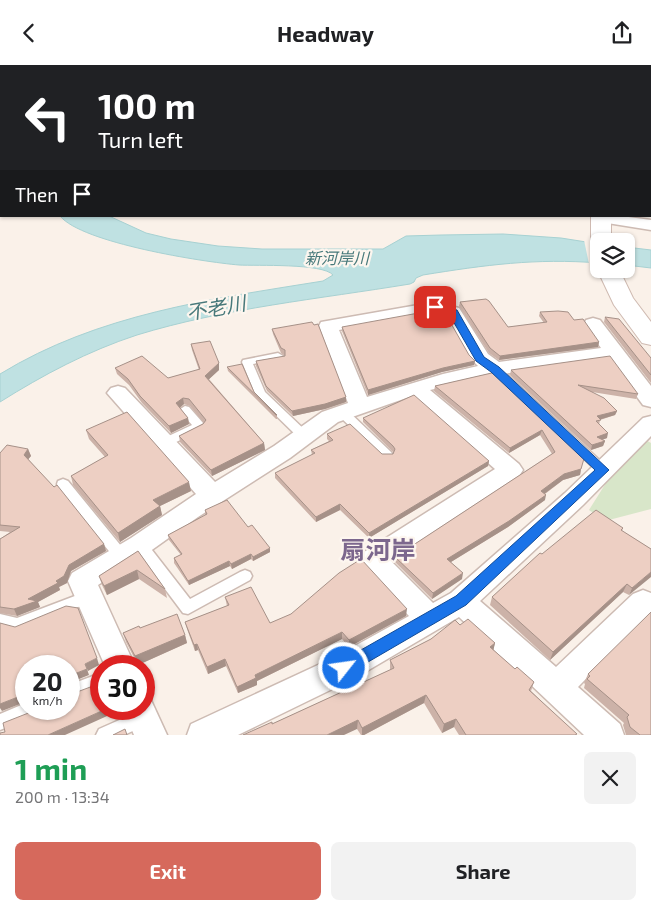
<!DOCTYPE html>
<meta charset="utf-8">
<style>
body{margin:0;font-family:"Exo 2","Noto Sans JP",sans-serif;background:#f2f2f2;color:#202124;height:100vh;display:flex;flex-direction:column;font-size:19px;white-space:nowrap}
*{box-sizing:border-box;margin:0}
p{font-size:16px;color:#757577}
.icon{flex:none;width:28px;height:28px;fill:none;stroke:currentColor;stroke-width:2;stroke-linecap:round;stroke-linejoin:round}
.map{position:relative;height:670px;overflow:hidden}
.panel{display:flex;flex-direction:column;background:#fff;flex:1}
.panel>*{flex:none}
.guide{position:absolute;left:0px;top:0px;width:651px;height:152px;box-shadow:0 1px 4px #0004;background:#202124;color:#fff;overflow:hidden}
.buttons{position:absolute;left:590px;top:168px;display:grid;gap:10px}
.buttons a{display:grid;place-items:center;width:45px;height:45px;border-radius:8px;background:#fff;box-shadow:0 1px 4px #0004;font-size:25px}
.speed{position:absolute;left:15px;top:590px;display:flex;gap:10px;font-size:25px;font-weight:700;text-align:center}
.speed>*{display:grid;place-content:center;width:65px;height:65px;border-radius:50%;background:#fff;box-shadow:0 1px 4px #0004;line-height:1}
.speed small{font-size:12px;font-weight:400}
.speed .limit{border:8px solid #d22;background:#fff;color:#111}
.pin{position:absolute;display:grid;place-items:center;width:42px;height:42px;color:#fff;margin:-21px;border-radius:10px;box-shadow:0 2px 8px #0006}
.me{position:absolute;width:55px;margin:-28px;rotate:60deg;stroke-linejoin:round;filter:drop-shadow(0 0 4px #0008)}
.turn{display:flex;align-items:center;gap:18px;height:105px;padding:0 15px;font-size:22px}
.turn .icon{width:65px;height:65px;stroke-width:2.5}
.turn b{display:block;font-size:35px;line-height:42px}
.then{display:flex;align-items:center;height:48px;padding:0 15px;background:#0003;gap:10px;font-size:19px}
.round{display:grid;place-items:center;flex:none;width:52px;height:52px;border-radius:8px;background:#f2f2f2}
.headline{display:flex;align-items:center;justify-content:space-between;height:85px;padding:0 15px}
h1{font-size:30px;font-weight:700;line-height:38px;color:#1e9e55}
.action{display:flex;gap:10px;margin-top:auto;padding:10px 15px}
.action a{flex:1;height:58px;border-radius:8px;background:#d6695c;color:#fff;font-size:20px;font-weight:700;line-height:58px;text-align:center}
.action a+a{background:#f2f2f2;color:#202124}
header{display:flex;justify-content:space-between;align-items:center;height:65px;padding:0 15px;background:#fff;font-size:22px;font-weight:700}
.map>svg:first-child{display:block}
.green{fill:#d8e6c9}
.water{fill:#bfe1e2;stroke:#a7d1d2}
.pier{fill:#faf1e9}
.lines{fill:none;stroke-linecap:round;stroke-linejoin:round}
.lane-casing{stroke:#cdbbb3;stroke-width:3}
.street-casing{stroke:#cdbbb3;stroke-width:3}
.secondary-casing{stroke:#cfbab1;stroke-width:2}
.lane{fill:#fff;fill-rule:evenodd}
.street{fill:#fff;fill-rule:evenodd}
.secondary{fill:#fff;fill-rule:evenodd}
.wall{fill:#ccb2a8}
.shaded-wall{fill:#a69188}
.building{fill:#edcfc3;stroke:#a69188}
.route{fill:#1a73e8;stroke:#114b97}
.labels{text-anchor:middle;stroke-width:4.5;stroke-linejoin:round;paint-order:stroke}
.far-water-label{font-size:16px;font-style:italic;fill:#48797b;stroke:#fdf6ef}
.water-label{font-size:20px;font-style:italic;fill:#48797b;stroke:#fdf6ef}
.near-quarter-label{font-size:25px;font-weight:bold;fill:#7c678d;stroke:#fdf6ef}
</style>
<header><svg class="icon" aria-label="back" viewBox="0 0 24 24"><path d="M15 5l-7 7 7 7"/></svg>Headway<svg class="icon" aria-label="share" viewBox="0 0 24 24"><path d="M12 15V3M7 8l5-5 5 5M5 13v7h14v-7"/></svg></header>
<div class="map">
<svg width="651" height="670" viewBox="0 0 651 670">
<rect width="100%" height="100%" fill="#faf1e9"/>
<path class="green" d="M644,374L651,378V444L605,456L589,445L616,402Z"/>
<path class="water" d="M60,151H109L146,168L171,174L218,181L262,184H383L406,171L441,170L503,169L561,173L599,179V198C536,193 485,200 423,210L416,213L414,217L410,219C319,234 225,243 137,270C88,286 43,310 0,337V309C98,249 211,234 323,216L333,210C323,198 256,201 239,200C203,197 82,178 60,151Z
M626,182L651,185V203L626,200Z"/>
<path class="pier" d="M584,175L599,177V200L589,199Z"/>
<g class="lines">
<defs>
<path id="lane" d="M278,288L283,291L282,293L253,299L265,327L308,368L310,371L308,374H300L256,331L242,297L243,295Z
M495,301L499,302L607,402L609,405L607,408H599L491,306L490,304Z
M185,341L189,342L203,358L205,361L203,364L168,381H160L158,378L160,375L192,360L179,345Z
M343,344L347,345L391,387L393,390L391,393H383L339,351L337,348L339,345Z
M63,414L68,416L126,487L128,491L126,495L121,497L116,495L58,422L57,419L58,416Z
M140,475L145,476L190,534L240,507L245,505L250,507L252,511L250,515L188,549L183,548L135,484L133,480L135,476Z
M88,526L93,528L95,532L93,536L17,567L0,563V549L17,553Z
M101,608V623L69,636V620Z
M26,638V644H40L38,650L0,665V649Z
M142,645L148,647L151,653L148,659L124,670H96L99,664Z"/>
<path id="street" d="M468,0H479L480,1H469Z
M0,69H1V77H0Z
M650,121H651V129H650Z
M595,151H621L651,155V165L601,157L596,156L594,153Z
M435,237L459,243L488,289L499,297L601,283L584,259L586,255L593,253L600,255L651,321V342L643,340L609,294L495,310L430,325L519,399L523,405L519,411L392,497L433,538L451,528L565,428L643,353L651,351V371L583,440L480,536L556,602L633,529L643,525L651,528V555L645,553L578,622L620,659L624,670H584L459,552L355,613L238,670H187L191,659L333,593L409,551L364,503L360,495L364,487L495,404L412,331L338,357L290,393L198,452L149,487L98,520L135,601H105L68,516L72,508L131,473L196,429L107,328L111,323L118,321L125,323L215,417L274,381L322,347L348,338L319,261L321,257ZM435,247L446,251L470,293L478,301L443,309L367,332L339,265Z
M144,631L150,633L167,670H134L123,644H144Z"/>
<path id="secondary" d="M482,0H495L496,1H483Z
M591,151H611V176H599V182L594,180L591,176Z
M599,202V204H619L633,233L651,257V280L642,278L614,240L597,204Z"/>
</defs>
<use href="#lane" class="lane-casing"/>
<use href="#street" class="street-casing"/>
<use href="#secondary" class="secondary-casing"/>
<use href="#lane" class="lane"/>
<use href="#street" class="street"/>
<use href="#secondary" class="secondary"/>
</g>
<path class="wall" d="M460,237L508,262L544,258L539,251L540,247L574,255L599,277L598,282L499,295L489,288L459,241Z
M605,252L651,293V318L604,257Z
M342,262L469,290L475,296L474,300L442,307L368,330L342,266Z
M272,264L346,332V337L325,344L293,351L267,326L256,301V296L285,291L281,288L273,269Z
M191,279L219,305L209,314L264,378L265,385L212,411L180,377L179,371L204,358L190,341L184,339L180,343L188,353L189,359L171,368L142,338L129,320L117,309L115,303L168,313L199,305L192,285Z
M227,302L277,350V354H276L228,306Z
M511,305L638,329L636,334L592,327L617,346L615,350L600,355L599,360L607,373L602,375L605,376L603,381L591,385L510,310Z
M496,307L581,404L580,410L563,415L545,429V435L508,462L451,497L462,514L432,534L395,497V492L552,389L540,370L509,388L434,326L435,321Z
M363,353L489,396L488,401L369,473L340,445L316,457L275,413V408L312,390L311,385L329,376L327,374V369L382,389H393L394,388L363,357Z
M86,365L191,426L160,441L162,450L120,477L73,420L71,411L105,392L89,374Z
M28,384L31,391L28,394L104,479L106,486L71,506L67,518L59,522L60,525L38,537L40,542L17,551L0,548V474L10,467L0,466V388Z
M205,445L248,462L270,487L253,496L251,494L232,504L230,501L189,520L174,498V493L181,490L169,475L168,470L205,450Z
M623,463L622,466L651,484L629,530L623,527L550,595L490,540L492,532L542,489Z
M138,486L165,524L167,533L139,514L107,530L102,520L99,511Z
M225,532L270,558L406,551L349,582L342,574L257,616V620L238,628L226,601L208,609L198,585L195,586L187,564L185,557L227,541Z
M460,560L495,578L493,585L515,604L534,617L531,626L576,670H459L454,662L442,668L424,638L364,670H361L357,664L272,659L390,605V595Z
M140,563L185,570L187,578L138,600L126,577L123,568Z
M588,609L651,670H626L623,660L624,658L584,623L585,619L584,618Z"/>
<path class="shaded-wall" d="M599,277L598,282L499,295L500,291Z
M475,296L474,300L442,307L368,330V325L443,303Z
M219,298V305L206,317L205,311Z
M346,332V337L325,344L293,351L292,346Z
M183,333L184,339L177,345L176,338Z
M617,346L615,350L595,356L597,351Z
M188,353L189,359L171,368L169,361Z
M542,365L540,370L509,388L510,383Z
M608,368L607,373L596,377L597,372Z
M605,376L603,381L591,385L592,380Z
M264,378L265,385L212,411L211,405Z
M28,384L31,391L26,397L24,390Z
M489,396L488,401L369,473V468Z
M581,404L580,410L563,415L540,432L541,426L564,409Z
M189,417L191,426L160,441L162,450L120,477L118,468L153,435Z
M546,430L545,435L508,462L446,500L447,494Z
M340,439V445L316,457V452Z
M104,479L106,486L71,506L67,518L59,522L60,525L38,537L40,542L17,551L14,544L28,534L56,516L69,500Z
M270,483V487L253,496V492Z
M251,489V494L232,504L231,499Z
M229,496L230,501L189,520L188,516Z
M137,505L139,514L107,530L104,521Z
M651,507V512L629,530L632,523Z
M463,508L462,514L432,534L433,528Z
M627,519L623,527L550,595L553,587Z
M407,544L406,551L349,582V575Z
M342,567V574L257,616V620L238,628L237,622L255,610Z
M185,570L187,578L138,600L135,591Z
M495,578L493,587L490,582Z
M197,579L198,585L195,586L194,580Z
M97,593L99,600L88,606L85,599Z
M225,594L226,601L208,609L207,602Z
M87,604L89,610L69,618V611Z
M23,630L25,637L2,646L0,643V639Z
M426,630L424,638L364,670H362V663Z
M106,644H115L116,647L65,670H48Z
M456,654L454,662L442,668L444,659Z
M358,655L357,664L344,670H327Z"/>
<path class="building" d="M121,0H236L237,1H121Z
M651,70V99L650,98V71Z
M486,234L489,236L508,262L547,257L540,247L558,246L568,247L574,255L583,254L599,277L500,291L490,283L460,237Z
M435,245L445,248L469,290L475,296L443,303L368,325L342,262Z
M605,252L619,254L651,293V310Z
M312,257L314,260L318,259L346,332L325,339L292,346L266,321L256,296L285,291V285L281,283L272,264Z
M210,276L219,298L205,311L264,378L211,405L179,371L203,359L206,355L189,334L183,333L176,338L188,353L169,361L140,331L128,314L115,303L142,291L168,313L200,304L191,279Z
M610,291L638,329L578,320L604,333L617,346L597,351L601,355L596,356L608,368L597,372L605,376L592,380L511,305Z
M242,299L254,327L277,350H276L227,302Z
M496,307L585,390L581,404L564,409L541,426L546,430L509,456L447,494L463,508L433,528L395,492L555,387L542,365L510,383L435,321Z
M414,330L489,396L369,468L340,439L316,452L275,408L315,388L311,385L333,375L327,369L350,359L382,389H393L395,384L393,381L363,353Z
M127,347L189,417L153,435L160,441L118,468L71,411L108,390L86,365Z
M7,380L28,384L24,390L54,422L57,420L104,479L69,500L64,511L56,516L58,518L28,534L37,536L14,544L0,542V474L20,462L0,460V388Z
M227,435L248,462L252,460L270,483L253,492L251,489L231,499L229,496L188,516L174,493L182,489L168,470L207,449L205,445Z
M596,445L623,463L621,465L651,484V507L632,523L627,519L553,587L492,532L540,488L542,489Z
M138,486L165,524L137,505L104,521L99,511Z
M361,494L407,544L349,575L342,567L255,610L256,613L237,622L225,594L207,602L197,579L194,580L185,557L229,540L225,532L251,522L270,558L291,549L339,508Z
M66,541L78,543L97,593L85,599L87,604L69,611V601H26V636H25L23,630L0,639V558L15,562Z
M651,547V670H640L630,662L627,652L629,650L587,614L590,611L588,609Z
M177,549L185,570L135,591L123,568L139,561L140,563Z
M468,554L495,578L490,582L515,604L517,602L534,617L529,625L577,669L575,670H466L456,654L444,659L426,630L362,663L358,655L327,670H243L272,657V659L394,603L390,595L431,574L455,555L460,560Z
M93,621L96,627L101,625V644H106L48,670H0V668L5,667L3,658L36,645V644H69V630Z
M125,664L127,670H113Z"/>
<path class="route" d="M432,240L457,245L484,292L499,302L609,405L466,540L344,611L338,609L336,603L338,598L456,531L595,405L491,307L476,296L449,249L432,245Z"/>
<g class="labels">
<g class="far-water-label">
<text x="337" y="199">新河岸川</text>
</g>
<g class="water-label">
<text transform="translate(216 243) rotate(-10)" y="7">不老川</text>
</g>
<g class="near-quarter-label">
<text x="378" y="494">扇河岸</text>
</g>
</g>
</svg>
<div class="buttons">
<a><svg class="icon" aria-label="layers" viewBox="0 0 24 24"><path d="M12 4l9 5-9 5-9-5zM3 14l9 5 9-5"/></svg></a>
</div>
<div class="speed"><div>20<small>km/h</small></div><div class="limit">30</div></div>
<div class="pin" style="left:435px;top:242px;background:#d93025"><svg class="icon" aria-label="arrive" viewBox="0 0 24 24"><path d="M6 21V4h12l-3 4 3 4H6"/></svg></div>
<svg class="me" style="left:344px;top:603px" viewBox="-20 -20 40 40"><circle r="17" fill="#1a73e8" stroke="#fff" stroke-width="3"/><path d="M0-11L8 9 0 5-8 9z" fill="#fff"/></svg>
<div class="guide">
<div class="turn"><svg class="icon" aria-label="left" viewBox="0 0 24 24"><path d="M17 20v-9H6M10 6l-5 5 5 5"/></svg><div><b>100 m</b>Turn left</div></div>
<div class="then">Then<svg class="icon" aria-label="arrive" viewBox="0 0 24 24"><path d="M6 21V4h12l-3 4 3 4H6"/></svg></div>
</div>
</div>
<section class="panel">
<div class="headline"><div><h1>1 min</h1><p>200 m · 13:34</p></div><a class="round"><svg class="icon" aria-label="close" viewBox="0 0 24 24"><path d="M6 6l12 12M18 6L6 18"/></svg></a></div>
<div class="action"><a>Exit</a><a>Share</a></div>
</section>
